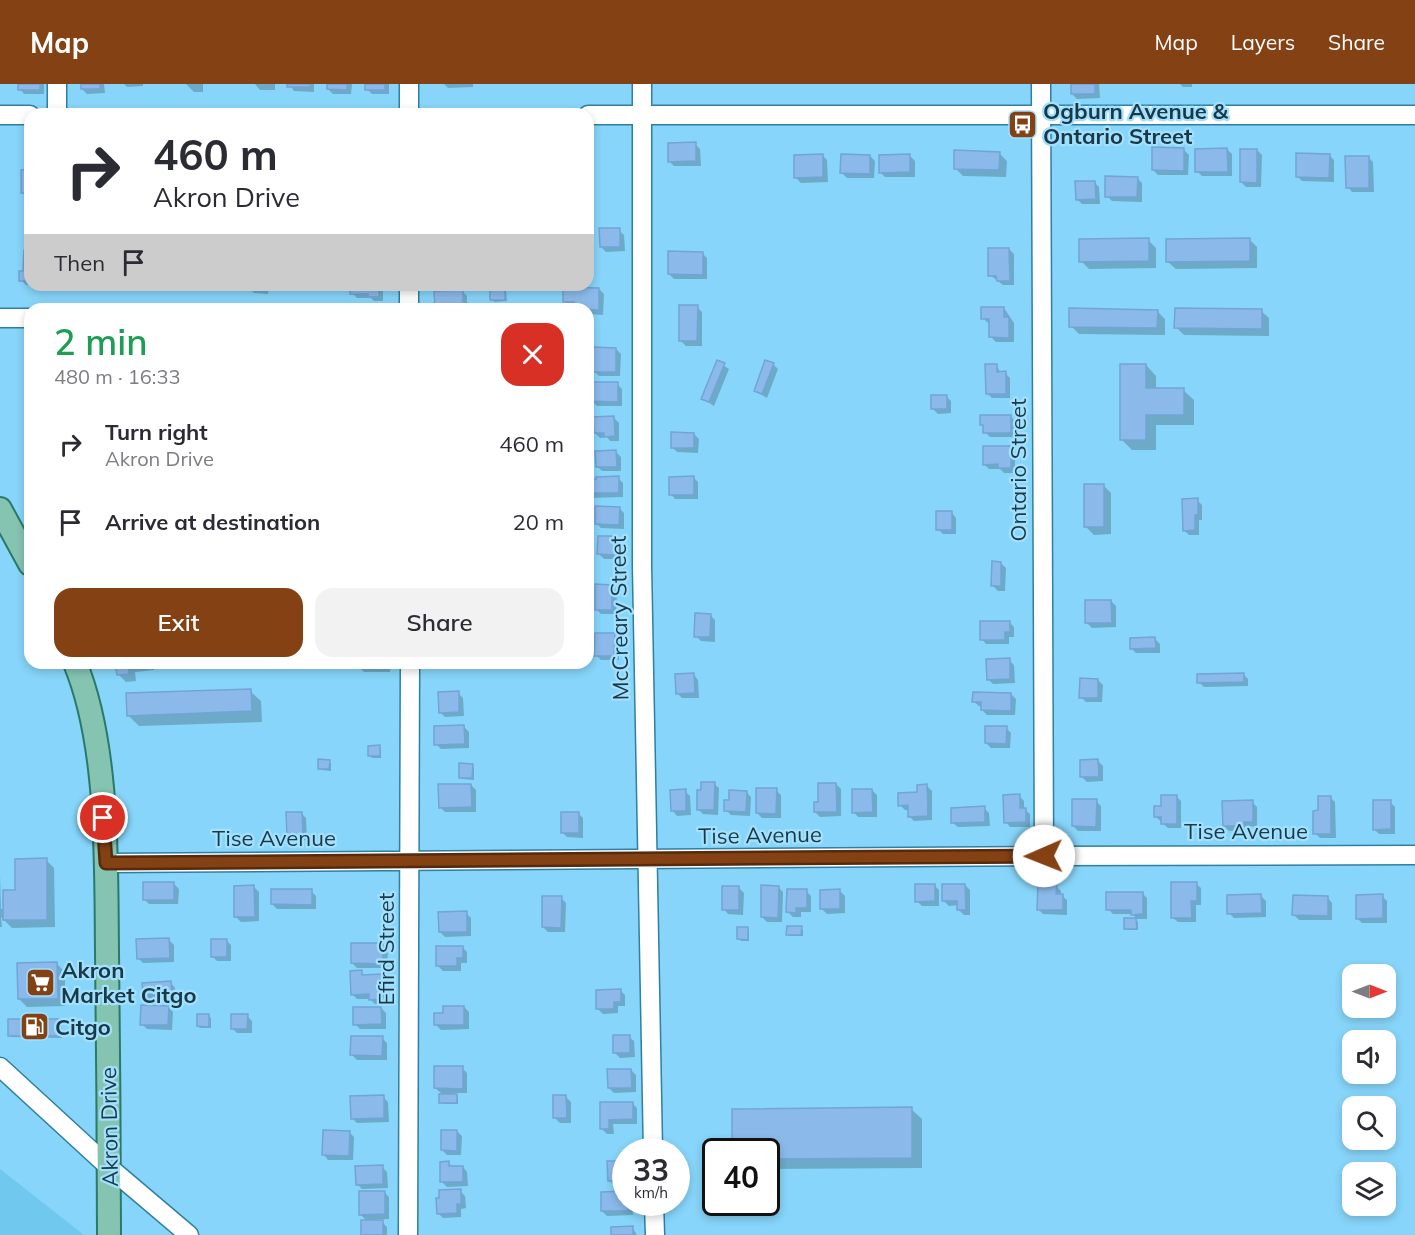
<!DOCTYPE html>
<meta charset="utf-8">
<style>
body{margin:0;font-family:Mulish,sans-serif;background:#f2f2f3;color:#2b2b33;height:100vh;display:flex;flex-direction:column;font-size:22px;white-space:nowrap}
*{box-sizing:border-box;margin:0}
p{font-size:20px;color:#7c7c81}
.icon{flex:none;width:33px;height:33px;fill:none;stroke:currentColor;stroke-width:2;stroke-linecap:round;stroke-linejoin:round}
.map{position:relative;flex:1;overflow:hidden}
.sheet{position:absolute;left:24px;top:219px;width:570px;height:366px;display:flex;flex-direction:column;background:#fff;border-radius:18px;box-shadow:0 3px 9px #0003}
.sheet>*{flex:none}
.guide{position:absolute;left:24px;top:24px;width:570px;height:183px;border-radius:18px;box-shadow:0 3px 9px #0003;background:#fff;color:#2b2b33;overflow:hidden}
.needle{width:39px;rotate:90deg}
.fabs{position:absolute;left:1342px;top:880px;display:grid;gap:12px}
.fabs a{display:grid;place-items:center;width:54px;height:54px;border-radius:12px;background:#fff;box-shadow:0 3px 9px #0003;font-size:30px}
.speed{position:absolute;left:612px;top:1054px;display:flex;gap:12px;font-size:30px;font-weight:700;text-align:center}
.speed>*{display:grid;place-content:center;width:78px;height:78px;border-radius:50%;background:#fff;box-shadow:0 3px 9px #0003;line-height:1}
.speed small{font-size:15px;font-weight:400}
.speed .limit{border:3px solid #111;border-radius:9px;background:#fff;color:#111}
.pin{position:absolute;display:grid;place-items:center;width:51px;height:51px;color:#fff;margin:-26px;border:3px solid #fff;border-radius:50%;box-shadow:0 2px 6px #0007}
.me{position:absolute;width:66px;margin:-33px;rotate:269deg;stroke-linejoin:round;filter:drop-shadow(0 0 4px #0008)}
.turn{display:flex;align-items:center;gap:21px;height:126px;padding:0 30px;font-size:27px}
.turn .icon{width:78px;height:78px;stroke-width:2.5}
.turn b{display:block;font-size:42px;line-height:51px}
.then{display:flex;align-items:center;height:57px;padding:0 30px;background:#0003;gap:12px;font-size:22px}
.round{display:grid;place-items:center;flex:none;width:63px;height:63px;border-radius:18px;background:#f2f2f3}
.headline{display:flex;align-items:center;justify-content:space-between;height:102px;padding:0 30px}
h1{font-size:36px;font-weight:600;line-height:45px;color:#1e9e55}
.button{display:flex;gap:12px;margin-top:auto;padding:12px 30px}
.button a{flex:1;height:69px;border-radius:18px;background:#844114;color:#fff;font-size:24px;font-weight:600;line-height:69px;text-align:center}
.button a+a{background:#f2f2f3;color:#2b2b33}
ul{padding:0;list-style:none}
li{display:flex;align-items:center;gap:18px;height:78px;padding:0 30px}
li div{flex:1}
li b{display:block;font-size:22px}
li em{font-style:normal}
header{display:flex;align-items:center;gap:36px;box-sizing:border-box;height:84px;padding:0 30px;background:#844114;color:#fff}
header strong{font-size:28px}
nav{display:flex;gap:33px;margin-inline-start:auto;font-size:21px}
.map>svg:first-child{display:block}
.built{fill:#71c8ef}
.shadow{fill:#0003}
.building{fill:#8bbaea;stroke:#71a4d7;stroke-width:1.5}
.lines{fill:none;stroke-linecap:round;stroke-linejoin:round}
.minor-casing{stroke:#2e7fa1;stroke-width:21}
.major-casing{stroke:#2a796a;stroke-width:26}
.minor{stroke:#fff;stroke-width:18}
.major{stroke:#85c4b1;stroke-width:22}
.route-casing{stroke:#562a0d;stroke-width:15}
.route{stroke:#844114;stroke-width:10}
.labels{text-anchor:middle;stroke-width:4.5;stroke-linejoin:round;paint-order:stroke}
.poi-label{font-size:22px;font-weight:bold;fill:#183947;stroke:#a3e0fe;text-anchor:start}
.street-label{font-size:22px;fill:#183947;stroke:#a3e0fe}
</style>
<header>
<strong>Map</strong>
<nav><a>Map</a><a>Layers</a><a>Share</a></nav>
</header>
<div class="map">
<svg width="1415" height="1151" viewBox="0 0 1415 1151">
<rect width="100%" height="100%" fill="#87d5fa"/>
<path class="built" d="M0,1085L84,1151H0Z"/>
<path class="shadow" d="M20,0H44V10H24L20,5Z
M82,0H104L105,9L87,10L82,5Z
M124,0H143V2L127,3Z
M186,0H203V8H194Z
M255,0H275V6H260Z
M289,0H314V8L294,7Z
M329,0H352L351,10H333L328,5Z
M367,0H389V10H372L367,5Z
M444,0H473V3L448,4Z
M1072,0H1099L1100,14L1077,15L1072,10Z
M1180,0H1192V3H1183Z
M695,60L700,65L701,82H674L669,77Z
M1227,65L1232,70V92H1202L1197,87Z
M1184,66L1189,71L1188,91H1158L1153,86Z
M1257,66L1262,71L1261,103H1246L1241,98Z
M999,69L1007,77L1006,93L963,92L955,84Z
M822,71L827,76L828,98L801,99L796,94Z
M1329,71L1334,76V98L1302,97L1297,92Z
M870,72L875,77L874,94H847L842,89Z
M910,72L915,77V93H885L880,88Z
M1368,73L1373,78L1374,108H1352L1348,103Z
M30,87V113L28,114L23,109Z
M1137,94L1142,99V118L1112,117L1107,112Z
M1094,98L1099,103L1100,120H1082L1077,115Z
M619,146L624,151L625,167L606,168L601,163Z
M1249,155L1257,163V184L1176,185L1168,178Z
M1148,156L1156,164V184L1089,185L1081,177Z
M1009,165L1014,170V201H1003L990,191Z
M30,167V201L47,202L26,201L21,196L25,189Z
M702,169L707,174V195H674L669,190Z
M67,201H109V202L70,203Z
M135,201H159V206H140Z
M174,201H196V205H179Z
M249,201H269L268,210L254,209L249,204Z
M288,201H306V204L290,203Z
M351,201H383V217H374L371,214H357L352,209Z
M441,201H468V202L444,203Z
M504,204L506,206L507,217L494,218L492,215Z
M599,205L604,210L603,231L588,230V225L569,222L565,217Z
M462,207L467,212V225H436Z
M697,223L702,228V262H686L681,257Z
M1004,224L1014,239V258H996L991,253V239H988L983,234Z
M1157,227L1165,235V251L1079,250L1071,242Z
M1261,227L1269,234V252L1184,251L1176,243Z
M616,265L621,270L620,292H599L594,287Z
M718,278L729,285L714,322L702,314Z
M773,280L778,285L767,314L755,307Z
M996,281L1001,289H1005L1010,294V314H992L987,309Z
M1146,281L1156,292V306H1183L1194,316V341H1156V366H1132L1121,355Z
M617,300L622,305V322H597L592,317Z
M946,312L951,317V329L938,330L933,325Z
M1010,332L1015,337L1016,353H990L985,348V344L981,340Z
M614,334L619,339V357H610L607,353L600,354L595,349Z
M694,350L699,355L698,369L677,368L672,363Z
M1010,364L1015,368V389H1004L1000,385H989L984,380Z
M616,368L621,373V387H602L597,382Z
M693,393L698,398V415H675L671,410Z
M618,394L623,399V413L588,414V396Z
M1103,401L1111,409V450L1094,451L1086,443Z
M1197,416L1202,421V436H1199V451H1189L1184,446Z
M619,424L624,429V445L601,444L596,439Z
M952,429L956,434V450H943L938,445Z
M616,454L621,459L620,475H604L599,470Z
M1001,479L1006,484L1005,507H998L993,502Z
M612,502L617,507L616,530H601L596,525Z
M1111,517L1116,522V543L1092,544L1087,539Z
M710,531L715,536V558L701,557L696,552Z
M1009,538L1014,543V553H1009V560H986L982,555Z
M614,551L619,556V576H601L596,571Z
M1155,555L1160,560V569H1136L1131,564Z
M1009,576L1014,581L1015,599L993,600L988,595Z
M117,579H154V586L135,588L136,597L126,598L118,590Z
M359,579H391L390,588H364L359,583Z
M1243,590L1248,595V602L1204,603L1199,598Z
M694,591L698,596L699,614H682L677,609Z
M1098,596L1103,601L1102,618H1086L1081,613Z
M250,607L261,617L262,638L139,642L128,631Z
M458,609L463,614L464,632L445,633L440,628Z
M1011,610L1016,615L1015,631H987L982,626L983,623L979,622L974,618Z
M464,643L469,648V664L441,665L436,660Z
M1006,644L1011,649L1010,664H991L986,659Z
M379,663L381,665V674H372L370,672Z
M329,677L331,679V687L321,686L319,684Z
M1098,677L1103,682V697L1087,698L1082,693Z
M472,681L474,684V696L462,695L460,693Z
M714,700L719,704L718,731L703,730L698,725Z
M836,700L841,705V732L820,733L815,728L820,719Z
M471,701L476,706V728H445L440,723Z
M927,702L932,707V736L914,737L909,732V726H905L900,721Z
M776,706L781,711V734H762L757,729Z
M872,706L877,711V733H858L854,728Z
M685,707L690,712L691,731L677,732L673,727Z
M746,708L751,713L750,732L731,731L726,726Z
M1019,712L1024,717V725L1030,730V743H1010L1006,738Z
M1176,712L1181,717V744H1168L1156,733L1163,723Z
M1330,713L1335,718L1336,754H1320L1315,749L1319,728Z
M1096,717L1101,722V747H1078L1073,742Z
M1252,718L1257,723V742L1248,743V746L1229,747L1224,742Z
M1390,718L1395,723V750H1379L1374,745Z
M984,724L989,729L990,742L958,743L953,739Z
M301,729L306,734L307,756L293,757L288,752Z
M578,729L583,734V754L567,753L562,748Z
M46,776L54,784L55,843L12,844L1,833L2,843H0V791L1,825H4L16,807Z
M174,800L179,805L178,820H149L144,815Z
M1196,800L1201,804V821H1196V838H1178L1173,834Z
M934,801L939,806V822H922L917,817Z
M965,801L970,806V831H964L959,826V821L949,822L944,817Z
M1056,802L1061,807V811L1067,816V831L1043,830L1038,825Z
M254,803L259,808V837L241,838L236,833Z
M778,803L783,808L782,838H767L762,833Z
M739,804L744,809L743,831L728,830L724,825Z
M311,807L316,812V825H277L272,820Z
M806,807L811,812V828H801V833H793L788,828Z
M840,807L845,812V829L827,830L822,825Z
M1142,809L1147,814V835H1137L1132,830H1113L1108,825Z
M1261,812L1266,817V833L1234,834L1229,829Z
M1382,812L1387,817V839H1362L1357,834Z
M561,814L566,819L565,848H548L543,843Z
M1328,814L1332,819V836H1299L1294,831Z
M466,829L471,834V852L445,853L440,848Z
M1136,835L1138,838V846H1127L1125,844Z
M801,844L803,846V852H790L788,850Z
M747,845L749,847V857H741L739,855Z
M169,856L174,861V878L143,879L138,874Z
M226,856L231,861V877H217L212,872Z
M383,861L388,866L387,884H357L352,879Z
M462,863L467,868V879H461V887H443L438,882Z
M57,880L65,888V922L27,923L19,915Z
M361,888L365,892H381L386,897L387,920H375L370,915H357L352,910Z
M171,899L175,904L176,914L149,916L145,911Z
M620,906L625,911V922H618V929L603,930L598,925Z
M168,923L173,928L172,946L147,945L142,940Z
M464,923L469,928V945L441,946L436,941L444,931Z
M381,924L386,929V945H360L355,940Z
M209,932L211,934V944H200L198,942Z
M247,932L252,937V949H237L232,944Z
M60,937L62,939V954L11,953L9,951Z
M629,953L634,957L635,973L620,974L615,969Z
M382,954L387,959V976H357L352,971Z
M462,984L467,989V1009H454L458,1013V1020H443L441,1018V1009L435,1004Z
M631,986L636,991V1008L614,1009L609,1004Z
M383,1013L388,1018L389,1038L357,1039L352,1034Z
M566,1013L571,1018V1039H560L555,1034Z
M632,1019L637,1024V1040H613L614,1050H607L602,1045L601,1020Z
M911,1025L922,1035V1084L766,1085V1068H733Z
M457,1047L462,1052L461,1071H447L442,1066Z
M349,1048L354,1053L353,1076H328L324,1071Z
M626,1078V1101L615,1102L610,1097Z
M448,1079L453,1083H463L467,1088L468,1102L447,1103L442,1098Z
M382,1083L387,1088L388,1104L362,1105L357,1100Z
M460,1107L465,1112L466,1124L461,1125V1133L443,1134L438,1129Z
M384,1108L389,1113V1135L366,1136L360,1130Z
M626,1119H632L633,1131L607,1132L602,1127Z
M382,1138L387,1143V1151H363Z
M632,1143L637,1151H613Z"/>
<path class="building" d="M18,0H40V6H18Z
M81,0H100V5H81Z
M287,0H310V3H287Z
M327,0H347V6L327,5Z
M365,0H385V6H365Z
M1071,0H1095V10H1071Z
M696,58V77L668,78V59Z
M1152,63L1184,64V87L1152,86Z
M1227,64L1228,88H1195V65Z
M1240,65H1257V99L1240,98Z
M954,66L1000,68L999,86L954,85Z
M1296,69L1330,70L1329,94L1296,93Z
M823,70V93L794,94V71Z
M841,70L870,71V90L840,89Z
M910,70V88L879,89V71Z
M1345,72H1369V104H1346Z
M30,85V109H21V86Z
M1105,92L1138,93L1137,113H1105Z
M1075,97H1095L1096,115L1076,116Z
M599,144H620V163H600Z
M1149,154V177L1079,178V155Z
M1250,154V177L1166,178V155Z
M988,164H1009L1010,197H997L996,192H988Z
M24,166H30V197H19V187H23Z
M668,167L703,168V191L668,190Z
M248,201H264V205H248Z
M350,201H379V213H368V210H350Z
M490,203H505V216H490Z
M563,203L599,204V226L573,225L574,218H563Z
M463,206V225H435L434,207Z
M679,221H698L697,257H679Z
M981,223H1004V233H1009V254L989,253V235H981Z
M1069,224L1158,226L1157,244L1069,243Z
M1175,224L1262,225V245L1174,244Z
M593,263L616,264V288H593Z
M717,276L725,279L709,318L701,315Z
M765,276L774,279L762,310L754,307Z
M985,280H997V288L1006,287V310H986Z
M1120,280H1146V304H1184V331H1146V356H1120Z
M591,298H618V318L591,317Z
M931,311H947V325H931Z
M980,331H1011V349H983V341H980Z
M614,332L615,352L604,353V349H594L593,333Z
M671,348L694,349V364H671Z
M983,362H1011V384H998V380L983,381Z
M616,366L617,383H596L595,367Z
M619,392V409H588V395H596V393Z
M694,392V411H669V393Z
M1084,400H1104V443H1084Z
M1198,414V431H1195V446L1183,447L1182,415Z
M595,422L620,423L619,441L595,440Z
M936,427H952V446H936Z
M598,452H616V471L597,470Z
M992,477L1001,478V502H991Z
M595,500L612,501V526H595Z
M1085,516H1111L1112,539H1085Z
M695,529L711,530L710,553H694Z
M980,537H1010V548H1005V556H980Z
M595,549H615L614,572H594Z
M1155,553L1156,564L1130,565V554Z
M1010,574V595L987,596L986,575Z
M115,579H144L128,581L129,590L117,591Z
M358,579H386V584L358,583Z
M694,589L695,609L676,610L675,590Z
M1244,589V598L1197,599V590Z
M1080,594L1098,595V614H1079Z
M251,605L252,627L127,632L126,609Z
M459,607V628L439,629L438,608Z
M973,608L1011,609V627L981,626V618H972Z
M464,641L465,660L434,661V642Z
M985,642H1007L1006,660L985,659Z
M380,661V672H368V662Z
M318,675L330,676L329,685H318Z
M1098,675L1099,693H1080V676Z
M459,679L473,680L472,694H459Z
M701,698H715L714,726H697V706H701Z
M818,699H836L837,728H814V718H818Z
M438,700H471L472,723L439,724Z
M927,700L928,732L908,733V721L898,722V709L917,708V701Z
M756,704H777L776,730L756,729Z
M686,705V727H671L670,706Z
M852,705H872L873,728L852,729Z
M729,706L747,707L746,728L724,727V716H729Z
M1020,710V724H1026V738L1004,739L1003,711Z
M1161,711H1177V740H1161V733H1154V722H1161Z
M1318,712H1331V750H1313V727L1318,726Z
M1072,715H1097L1096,743L1072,742Z
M1253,716V738H1244V742H1223L1222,717Z
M1373,716H1391V745L1373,746Z
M985,722V738L951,739V724Z
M286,728H302L303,752L287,753Z
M561,728H579V749H561Z
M47,774V836H3V806H15V775Z
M143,798H174V816H143Z
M1171,798H1197V817H1191L1192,834H1171Z
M1038,799L1057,800L1056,810H1063V826H1037Z
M915,800H935V817L915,818Z
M942,800H965L966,826H957V817H942Z
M254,801L255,833H234V802Z
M761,801L779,802L778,834L761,833Z
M722,802H739V826H722Z
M271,805H312V821L271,820Z
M787,805H807V824H796V829L786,828Z
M840,805V825H820V806Z
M1106,808H1143V830L1131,831V826H1106Z
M1261,810L1262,829L1227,830V811Z
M1383,810V834L1356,835V811Z
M1293,811L1328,812V832L1292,831Z
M542,812H562L561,844L542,843Z
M467,827V848H439L438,828Z
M1124,834H1136L1137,845H1124Z
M787,842H802L801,851H786Z
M737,843H748V856L737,855Z
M169,854L170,874L137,875L136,855Z
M211,855H227V873H211Z
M351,859H383V880L351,879Z
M436,862H463V874H457V882H436Z
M57,878L58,915H18L17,879Z
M362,886V891L382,890V915L369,916V910L351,911L350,887Z
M171,897L172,910L143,911L142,899Z
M621,905V918H614V925H596V906Z
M141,921L169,922L168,941H140Z
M443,922H464V941H434V929H443Z
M353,923H381L382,940L353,941Z
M197,930H209V943L197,942Z
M231,930H248L247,945H231Z
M8,935H60V952H8Z
M613,951H630V969H613Z
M351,952H383L382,972L350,971Z
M434,982H463V1005L434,1004Z
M607,985H631L632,1004H608Z
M439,1010H457V1019H439Z
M384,1011V1034L351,1035L350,1012Z
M553,1011H566L567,1034H553Z
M600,1018H633V1035L609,1036V1045H600Z
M912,1023V1074L766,1075V1068H732V1025Z
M323,1046L350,1047L349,1072L322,1071Z
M441,1046H457V1067L441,1066Z
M449,1077V1082H463V1098H440V1078Z
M607,1077H626V1097H608Z
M383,1081V1100L356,1101L355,1082Z
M461,1105V1120H457V1129L437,1130L436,1114H439V1106Z
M359,1107H385V1130L359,1131Z
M626,1107V1119H628V1127H601V1108Z
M361,1136H383V1151H361Z
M633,1142V1151H611V1143Z"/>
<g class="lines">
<defs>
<path id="minor" d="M409,0V30
M642,0V481L653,1068
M1041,0L1044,772
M57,30V0
M0,31H30
M588,31H1415
M409,225V201
M0,234H30
M106,779L1044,772L1415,771
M0,983L110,1084L189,1151
M654,1119L655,1151
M408,1151L410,579"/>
<path id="major" d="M0,425L30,480
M75,579C109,661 106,779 107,868C108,962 109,1057 109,1151"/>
</defs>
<use href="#minor" class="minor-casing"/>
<use href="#major" class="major-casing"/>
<use href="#minor" class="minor"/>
<use href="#major" class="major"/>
</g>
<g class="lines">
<defs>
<path id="route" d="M103,734L106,779L1044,772"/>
</defs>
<use href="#route" class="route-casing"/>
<use href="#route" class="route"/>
</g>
<defs>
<symbol id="bus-square" viewBox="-11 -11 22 22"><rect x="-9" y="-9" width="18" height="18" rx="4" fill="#844114" stroke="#a3e0fe"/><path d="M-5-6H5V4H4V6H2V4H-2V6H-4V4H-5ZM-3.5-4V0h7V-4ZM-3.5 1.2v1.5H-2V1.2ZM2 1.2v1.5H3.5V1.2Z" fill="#fff"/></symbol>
<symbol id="supermarket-square" viewBox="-11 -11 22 22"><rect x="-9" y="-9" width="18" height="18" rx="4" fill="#844114" stroke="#a3e0fe"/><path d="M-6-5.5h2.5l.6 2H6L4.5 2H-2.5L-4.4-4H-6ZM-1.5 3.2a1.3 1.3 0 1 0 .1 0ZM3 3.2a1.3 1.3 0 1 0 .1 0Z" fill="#fff"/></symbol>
<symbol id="fuel-square" viewBox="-11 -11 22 22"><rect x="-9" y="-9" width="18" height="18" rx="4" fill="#844114" stroke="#a3e0fe"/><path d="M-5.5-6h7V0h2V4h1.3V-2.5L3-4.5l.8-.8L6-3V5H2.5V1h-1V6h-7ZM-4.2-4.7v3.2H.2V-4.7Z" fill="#fff"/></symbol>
</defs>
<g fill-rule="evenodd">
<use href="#bus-square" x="1006" y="24" width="33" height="33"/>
<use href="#supermarket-square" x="24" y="882" width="33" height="33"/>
<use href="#fuel-square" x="18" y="926" width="33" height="33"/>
</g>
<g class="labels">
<g class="poi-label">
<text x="1043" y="35">Ogburn Avenue &amp;<tspan x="1043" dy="25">Ontario Street</tspan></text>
<text x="61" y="894">Akron<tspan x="61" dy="25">Market Citgo</tspan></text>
<text x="55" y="951">Citgo</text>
</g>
<g class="street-label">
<text transform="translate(1018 386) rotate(-90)" y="8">Ontario Street</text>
<text transform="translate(619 534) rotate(-91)" y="8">McCreary Street</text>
<text x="1246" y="755">Tise Avenue</text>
<text transform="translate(760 751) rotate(-1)" y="8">Tise Avenue</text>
<text x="274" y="762">Tise Avenue</text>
<text transform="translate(386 865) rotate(-90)" y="8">Efird Street</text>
<text transform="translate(109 1043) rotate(-91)" y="8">Akron Drive</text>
</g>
</g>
</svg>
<div class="fabs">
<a><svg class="needle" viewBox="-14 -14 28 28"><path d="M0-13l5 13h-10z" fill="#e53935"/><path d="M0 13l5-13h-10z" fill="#7c7c81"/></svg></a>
<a><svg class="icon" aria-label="sound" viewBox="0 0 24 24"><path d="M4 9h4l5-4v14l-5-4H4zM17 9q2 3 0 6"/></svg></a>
<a><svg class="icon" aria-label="search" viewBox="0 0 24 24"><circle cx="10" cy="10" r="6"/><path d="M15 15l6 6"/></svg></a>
<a><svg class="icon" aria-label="layers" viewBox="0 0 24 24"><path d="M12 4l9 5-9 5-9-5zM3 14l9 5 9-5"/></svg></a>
</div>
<div class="speed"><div>33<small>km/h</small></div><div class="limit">40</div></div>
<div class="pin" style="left:103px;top:734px;background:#d93025"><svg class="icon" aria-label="arrive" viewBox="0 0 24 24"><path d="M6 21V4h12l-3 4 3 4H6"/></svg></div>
<svg class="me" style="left:1044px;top:772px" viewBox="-20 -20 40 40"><circle r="19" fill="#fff"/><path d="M0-13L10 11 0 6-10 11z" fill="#844114"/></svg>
<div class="guide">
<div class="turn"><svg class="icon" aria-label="right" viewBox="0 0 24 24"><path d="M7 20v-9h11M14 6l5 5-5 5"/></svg><div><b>460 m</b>Akron Drive</div></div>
<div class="then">Then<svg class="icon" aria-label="arrive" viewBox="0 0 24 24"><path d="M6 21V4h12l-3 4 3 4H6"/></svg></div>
</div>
<section class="sheet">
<div class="headline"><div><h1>2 min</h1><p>480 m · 16:33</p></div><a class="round" style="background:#d93025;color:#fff"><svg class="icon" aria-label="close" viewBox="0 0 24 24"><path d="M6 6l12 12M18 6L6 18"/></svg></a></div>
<ul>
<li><svg class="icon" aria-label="right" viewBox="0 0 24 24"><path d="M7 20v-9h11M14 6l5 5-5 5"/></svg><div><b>Turn right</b><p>Akron Drive</p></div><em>460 m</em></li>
<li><svg class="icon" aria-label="arrive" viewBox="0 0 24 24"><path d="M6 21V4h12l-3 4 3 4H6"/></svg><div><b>Arrive at destination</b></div><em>20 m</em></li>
</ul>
<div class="button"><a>Exit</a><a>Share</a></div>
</section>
</div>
